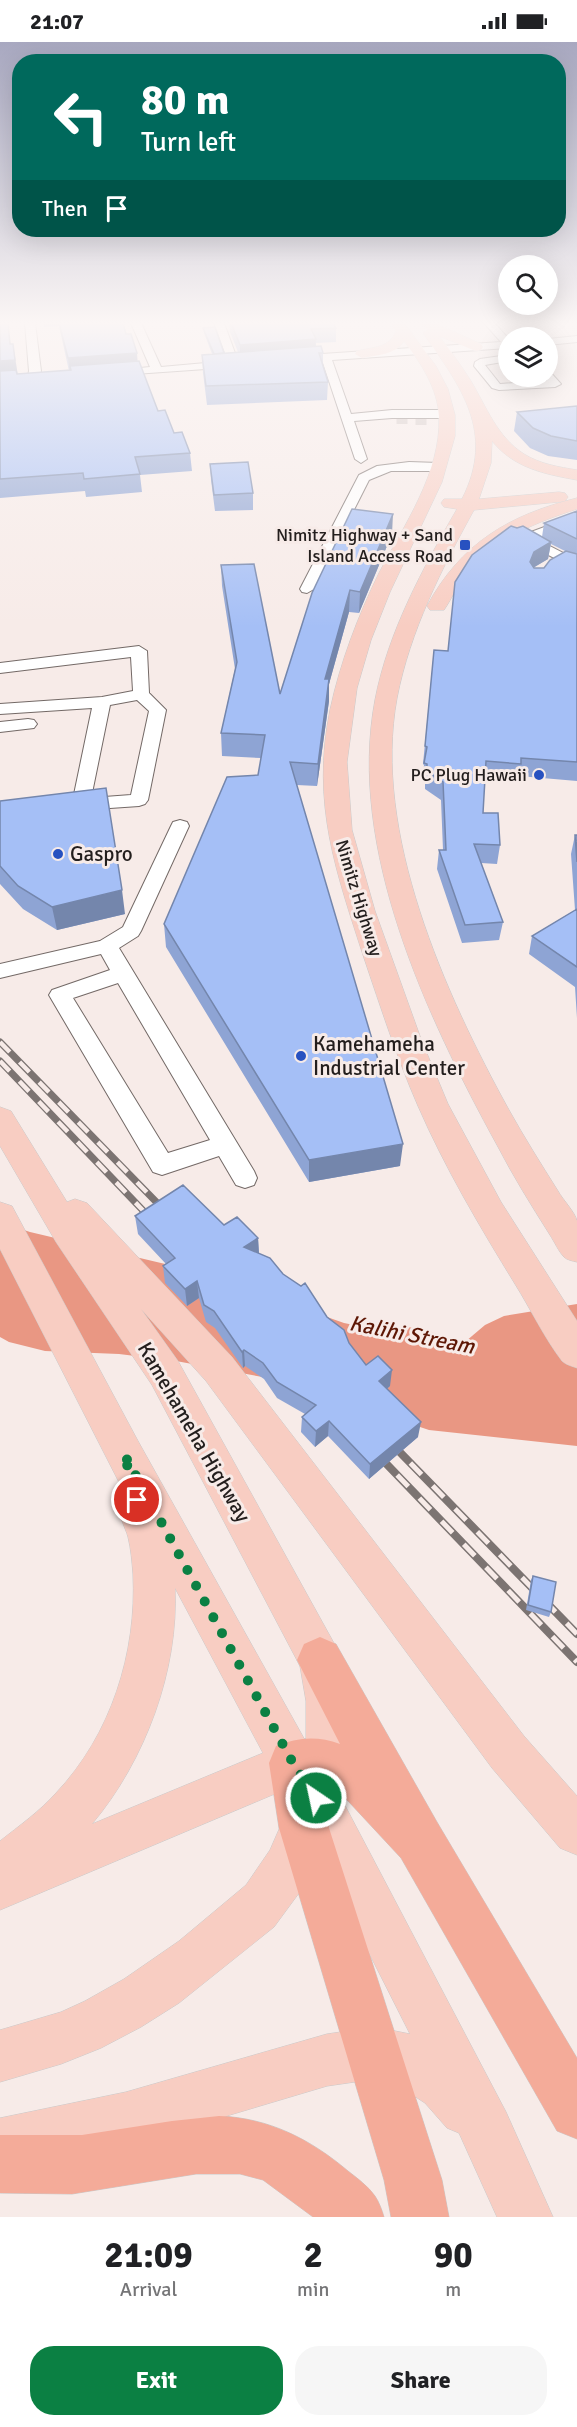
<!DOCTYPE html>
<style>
body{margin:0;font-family:Signika,sans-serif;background:#f6f6f6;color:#202124;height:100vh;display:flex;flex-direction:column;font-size:22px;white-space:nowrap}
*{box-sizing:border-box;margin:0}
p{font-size:20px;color:#757577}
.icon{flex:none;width:33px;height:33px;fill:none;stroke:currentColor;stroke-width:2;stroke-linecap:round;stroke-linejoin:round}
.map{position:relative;height:2175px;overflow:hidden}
.drawer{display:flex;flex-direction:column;background:#fff;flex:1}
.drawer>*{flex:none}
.guide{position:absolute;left:12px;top:12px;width:554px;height:183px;border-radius:24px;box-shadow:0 6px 24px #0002;background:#00695c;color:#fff;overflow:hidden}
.buttons{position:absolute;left:498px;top:213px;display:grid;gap:12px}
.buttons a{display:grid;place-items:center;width:60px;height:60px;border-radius:50%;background:#fff;box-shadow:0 6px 24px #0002;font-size:30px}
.pin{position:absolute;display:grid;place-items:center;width:51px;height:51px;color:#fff;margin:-26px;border:3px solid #fff;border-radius:50%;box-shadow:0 2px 6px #0007}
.me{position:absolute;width:66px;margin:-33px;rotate:326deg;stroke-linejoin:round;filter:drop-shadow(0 0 4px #0008)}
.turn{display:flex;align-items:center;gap:21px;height:126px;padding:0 30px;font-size:27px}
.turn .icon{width:78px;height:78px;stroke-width:2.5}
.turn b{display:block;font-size:42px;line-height:51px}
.then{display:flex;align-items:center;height:57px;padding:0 30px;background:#0003;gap:12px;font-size:22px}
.eta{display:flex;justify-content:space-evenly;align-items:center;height:102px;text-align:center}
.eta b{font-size:36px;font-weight:800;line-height:42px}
.action{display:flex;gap:12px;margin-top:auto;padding:12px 30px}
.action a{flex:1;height:69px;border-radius:24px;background:#0b8043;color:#fff;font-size:24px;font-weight:800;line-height:69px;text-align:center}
.action a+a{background:#f6f6f6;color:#202124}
.status{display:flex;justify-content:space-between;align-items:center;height:42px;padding:0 30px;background:#fff;direction:ltr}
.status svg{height:16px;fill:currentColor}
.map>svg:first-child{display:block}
.water{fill:#e99783}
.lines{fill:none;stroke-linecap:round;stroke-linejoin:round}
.minor-tunnel{stroke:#cdc2bf;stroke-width:11;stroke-dasharray:11 6;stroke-linecap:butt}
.minor-casing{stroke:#736966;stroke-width:2}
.major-casing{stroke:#cac9c9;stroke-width:1}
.highway-casing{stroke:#cac9c9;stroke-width:1}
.minor{fill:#fff;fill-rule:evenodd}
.major{fill:#f8cdc2;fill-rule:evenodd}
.highway{fill:#f4ab99;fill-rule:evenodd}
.rail-far1-casing{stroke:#7c7472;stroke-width:7}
.rail-casing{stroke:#7c7472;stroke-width:8}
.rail-far1{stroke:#f7ebe8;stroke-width:4.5;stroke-dasharray:14;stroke-linecap:butt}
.rail{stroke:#f7ebe8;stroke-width:5;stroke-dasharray:16;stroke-linecap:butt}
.wall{fill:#8ea4d4;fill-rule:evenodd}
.shaded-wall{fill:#7486ac}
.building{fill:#a5bff6;stroke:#7486ac;stroke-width:1.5}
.route{stroke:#0b8043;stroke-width:10;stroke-dasharray:0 18}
.poi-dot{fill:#2851c0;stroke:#f7ebe8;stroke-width:2}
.labels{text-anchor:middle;stroke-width:6;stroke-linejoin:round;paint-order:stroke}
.far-poi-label{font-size:18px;fill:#231e1d;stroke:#f7ebe8;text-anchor:end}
.far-street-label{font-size:18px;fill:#231e1d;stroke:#f7ebe8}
.poi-label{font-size:21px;fill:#231e1d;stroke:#f7ebe8;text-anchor:start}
.street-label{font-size:21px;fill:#231e1d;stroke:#f7ebe8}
.water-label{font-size:22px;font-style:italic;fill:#5e1705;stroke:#f7ebe8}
</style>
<div class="status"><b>21:07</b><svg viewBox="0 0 49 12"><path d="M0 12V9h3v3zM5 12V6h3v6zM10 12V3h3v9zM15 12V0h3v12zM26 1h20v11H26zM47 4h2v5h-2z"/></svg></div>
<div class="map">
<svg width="577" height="2175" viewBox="0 0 577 2175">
<rect width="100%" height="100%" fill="#f7ebe8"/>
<path class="water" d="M0,1180L30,1190L199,1230L344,1281L374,1287L420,1285L439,1293L459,1305L485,1283L504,1274L577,1262V1404L429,1388L279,1338L176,1319L119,1312L45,1309L9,1300L0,1295Z"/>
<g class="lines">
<path class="minor-tunnel" d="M402,375V382
M421,376V383"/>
<defs>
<path id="minor" d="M25,281H35L41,329L39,338L33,341L27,338L29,329Z
M131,281H141L161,325L228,319L214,281H224L239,322L234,325L106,334L104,332L110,329L150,325Z
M484,281H494L508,296V306L332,318L351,372L392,368H447L453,372L447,376H392L354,379L367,417L361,421L355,417L322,318L292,320L287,317L292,314L501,300Z
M577,294V300L548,303V297Z
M508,313V319L485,323L500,342L547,339L543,334H548V331L552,332L561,342L555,345L499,348L492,346L474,324L475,320L480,317Z
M409,420L439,421L445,425L439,429H391L369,438L314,547L307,551L302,550L300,547L359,433L377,424Z
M577,473V482L536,497L577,518V528L518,497L520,494Z
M139,604L147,609L149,651L166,668L148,758L145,762L139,764L81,768L74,766L72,762L92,666L0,672V662L102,655L133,649L131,615L0,631V621ZM137,658L149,669L131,753L91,756L110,663Z
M28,677L34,678L37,682L34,686L0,690V680Z
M180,778L187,780L189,784L141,889L138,894L119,906L254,1129L257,1136L254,1143L245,1146L236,1143L219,1114L162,1133L153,1130L49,953L52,948L110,928L101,912L0,936V922L100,899L123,885L171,784L173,780ZM118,941L210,1098L168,1111L73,956Z"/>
<path id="major" d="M391,281H404L436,324L448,347L455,373V394L442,440L390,550L371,598L357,646L347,720L352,788L375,869L421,997L448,1062L501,1160L577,1279V1326C572,1324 566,1323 562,1319C545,1297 530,1266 515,1242C480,1185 445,1126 418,1064C397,1016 381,966 364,916C336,829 311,762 330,668C340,621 358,574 379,531C404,483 441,431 439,375C438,347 421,321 404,299C395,313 377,313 362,316L355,312L357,309C373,305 390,306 396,289Z
M420,281H435L481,302L483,305L481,308L476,309L439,294C450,308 461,323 471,339C486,364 497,395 524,412C540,422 559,425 577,428V438C544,432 514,426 492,399L491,421L479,457L559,450L565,451L568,455L565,459L559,460L474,468C442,526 410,589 397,656C372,790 445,952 509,1068C524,1095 541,1122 558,1149C563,1158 575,1170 577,1179C577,1192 577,1208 577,1220C573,1219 567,1218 564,1215C559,1210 554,1199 550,1193C531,1163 513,1134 497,1103C427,975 347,806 375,658C388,590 423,526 457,467L444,465L441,461L444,457H462C496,390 461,345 423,291L428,287Z
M577,456V467C537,480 497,496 468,528C458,541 453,555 444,568H430L427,564C461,501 509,473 577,456Z
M0,1065L11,1069L67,1160L75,1157L87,1161L232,1315L524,1694L577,1754V1813L560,1806L492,1726L206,1339L141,1267L178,1319L335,1603C356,1652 356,1703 340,1754L506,2070L553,2175H497L459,2091L447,2086L425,2061L393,2040L375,2037L327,2044L126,2104L0,2130V2076L126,2050L327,1992L375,1985L410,1992L318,1810L299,1851L274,1885L179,1961L141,1985L101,2006L61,2022L0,2040V1988L61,1970L85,1959L124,1937L179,1899L246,1843L270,1808L291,1760L284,1748L0,1868V1799C19,1784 40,1769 56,1751C111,1693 137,1611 133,1532C132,1520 131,1507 128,1495C126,1487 118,1473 119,1464C120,1461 123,1455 125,1452L0,1207V1160L12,1164L138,1399L306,1700V1659L300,1624L152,1343L56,1200L0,1104ZM175,1546L263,1711L92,1782C145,1719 179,1628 175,1546Z"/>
<path id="highway" d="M320,1595L336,1602L437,1780L577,2016V2097L557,2089L401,1816L348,1759L329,1746L321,1744L329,1786L442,2138L449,2175H391L384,2138L279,1786L269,1721L276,1704C298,1695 318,1694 340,1702L297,1618L304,1602Z
M219,2074C269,2076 310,2097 348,2129C357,2136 368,2144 375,2154C379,2160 382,2168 384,2175H313L263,2138L240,2132H196L72,2152L0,2151V2093H82L172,2079Z"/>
</defs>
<use href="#minor" class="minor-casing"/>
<use href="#major" class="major-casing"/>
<use href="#highway" class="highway-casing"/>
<use href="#minor" class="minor"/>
<use href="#major" class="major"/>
<use href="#highway" class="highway"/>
<defs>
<path id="rail-far1" d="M0,1000L169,1173
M0,1019L155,1181"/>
<path id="rail" d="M388,1398L577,1592
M375,1410L577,1620"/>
</defs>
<use href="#rail-far1" class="rail-far1-casing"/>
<use href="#rail" class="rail-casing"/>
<use href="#rail-far1" class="rail-far1"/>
<use href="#rail" class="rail"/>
</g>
<path class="wall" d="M0,281L11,302L17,332L69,329L59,284L44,285V281H123L126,292L158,369L174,391L190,411L192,429L140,433L142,450L86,455L85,449L0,456Z
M229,281H333L336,286V300L316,301V305L323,311V325L328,340L327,358L207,363L203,331L202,313L212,312L204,291L203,286L224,311L238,310L230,290Z
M577,364V418L548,414L530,406L514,389L517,370Z
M210,422L253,451V468L215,469L211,438Z
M577,469V739L519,734L518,741L484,738L483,771L500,803L497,822L481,821L503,880L499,898L462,901L437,827L439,808H443L441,758L425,747V740L422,739L424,723L423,722L434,608L448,609L517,486L542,495L544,481ZM551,502L565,509L544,526H533L548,517Z
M392,492L359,571L349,570L329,642V659L317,744L297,743L400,1124L309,1140L166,905L164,882L258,733L261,716L222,714L221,691L235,627L222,544L221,523L280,652L312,551Z
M0,759L125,872L57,888L23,867L0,842Z
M575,793H577V976L575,945L529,912L532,894L575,868L571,812Z
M135,1174L224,1183L258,1196L259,1211L283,1232L327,1275L349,1301L366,1323L390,1344L387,1347L418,1395L369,1437L328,1394L315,1405L301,1390L302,1375L305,1372L277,1356L264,1337L245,1324L243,1326L215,1286L206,1280L199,1256L187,1264L165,1241L163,1224L166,1222L138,1192Z
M533,1534L551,1570L549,1575L526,1568L531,1538Z"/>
<path class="shaded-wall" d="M316,297L315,312L240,318V303Z
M13,302L18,334L0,336V319L13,318Z
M137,311L138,325L70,330L68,316Z
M393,472L392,492L359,571L360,550Z
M551,500L548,517L531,527L530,520L534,510Z
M350,548L349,570L329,642V659L317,744L318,722L325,637Z
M122,848L125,872L57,888L52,865Z
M403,1102L400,1124L309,1140V1118Z
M258,1196L259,1213L244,1205Z
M197,1239L199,1256L187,1264L185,1247Z
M244,1308L245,1324L243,1326L242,1310Z
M392,1328L390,1344L377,1355L379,1339Z
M329,1379L328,1394L315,1405L316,1389Z
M421,1380L418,1395L369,1437L370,1422Z"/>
<path class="building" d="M0,281H8L10,302H13L15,318L0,319Z
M59,281H123L126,292H131L137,311L68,316Z
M231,281H333L336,286L311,287L316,297L240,303Z
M215,285L224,311L214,312L203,286Z
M321,304L323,311H319L328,340L206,344L202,313Z
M139,319L158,369L165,368L174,391L182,390L190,411L135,415L140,432L84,437L83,431L0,437V329L16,328L17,332L71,328L70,324Z
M577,364V399L551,394L533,386L517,370Z
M248,420L253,451L214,453L210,422Z
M352,467L393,472L360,550L350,548L325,637H329L318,722L290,720L403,1102L309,1118L164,882L227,735L258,733L265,693L221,691L237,620L221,523L254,522L280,652L312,551Z
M577,469V497L544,481Z
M511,484L517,486L523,484L551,500L534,510L530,520L534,526H544L550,518L566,509L577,512V720L521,716V722L486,719L483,771H498L500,803L474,802L503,880L465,883L439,808H446L443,740L427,729V722L424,721L427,705L425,704L434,608L448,609L455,540L472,513Z
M106,746L122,848L52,865L18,844L0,824V759Z
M575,793H577V820Z
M577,867V925L532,894Z
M183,1143L224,1183L237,1175L258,1196L244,1205L270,1216L283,1232L301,1244L305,1241L327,1275L344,1288L349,1301L366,1323L378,1314L392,1328L379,1339L421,1380L370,1422L329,1379L316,1389L302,1375L316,1363L277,1340L263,1321L244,1308L242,1310L214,1269L204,1263L197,1239L185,1247L163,1224L175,1216L135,1174Z
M533,1534L556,1540L551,1570L528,1563Z"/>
<linearGradient id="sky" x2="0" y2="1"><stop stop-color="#a8a8c0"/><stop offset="0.48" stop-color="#fbf6f5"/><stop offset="1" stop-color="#fbf6f5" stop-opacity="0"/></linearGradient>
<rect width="577" height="585" fill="url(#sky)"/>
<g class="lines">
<path class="route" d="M137,1458L124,1412L293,1721L316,1756"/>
</g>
<g class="poi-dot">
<rect x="459" y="497" width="12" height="12" rx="3"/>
<circle cx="539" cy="733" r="6"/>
<circle cx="58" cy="812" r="6"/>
<circle cx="301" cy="1014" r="6"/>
</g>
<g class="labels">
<g class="far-poi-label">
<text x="453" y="499">Nimitz Highway + Sand<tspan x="453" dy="21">Island Access Road</tspan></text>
<text x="527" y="739">PC Plug Hawaii</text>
</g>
<g class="far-street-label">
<text transform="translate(359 856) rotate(73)" y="6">Nimitz Highway</text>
</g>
<g class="poi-label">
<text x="70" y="819">Gaspro</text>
<text x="313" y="1009">Kamehameha<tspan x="313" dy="24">Industrial Center</tspan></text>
</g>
<g class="street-label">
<text transform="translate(194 1390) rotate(60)" y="7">Kamehameha Highway</text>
</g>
<g class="water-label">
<text transform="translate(412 1292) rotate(11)" y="8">Kalihi Stream</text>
</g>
</g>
</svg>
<div class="buttons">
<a><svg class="icon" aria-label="search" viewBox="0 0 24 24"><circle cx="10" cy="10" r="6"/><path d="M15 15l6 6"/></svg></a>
<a><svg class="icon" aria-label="layers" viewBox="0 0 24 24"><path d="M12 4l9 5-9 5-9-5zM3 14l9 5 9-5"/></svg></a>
</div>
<div class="pin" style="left:137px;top:1458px;background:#d93025"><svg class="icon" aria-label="arrive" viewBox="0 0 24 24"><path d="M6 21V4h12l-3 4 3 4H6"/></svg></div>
<svg class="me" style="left:316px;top:1756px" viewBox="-20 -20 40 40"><circle r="17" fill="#0b8043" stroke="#fff" stroke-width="3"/><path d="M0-11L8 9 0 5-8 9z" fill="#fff"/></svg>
<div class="guide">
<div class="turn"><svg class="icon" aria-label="left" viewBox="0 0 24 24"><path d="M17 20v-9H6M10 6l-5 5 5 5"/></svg><div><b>80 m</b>Turn left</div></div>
<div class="then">Then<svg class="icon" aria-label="arrive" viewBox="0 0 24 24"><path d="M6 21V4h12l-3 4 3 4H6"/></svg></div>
</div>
</div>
<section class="drawer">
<div class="eta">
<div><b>21:09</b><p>Arrival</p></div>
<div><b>2</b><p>min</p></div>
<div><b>90</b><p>m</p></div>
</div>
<div class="action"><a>Exit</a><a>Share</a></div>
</section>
